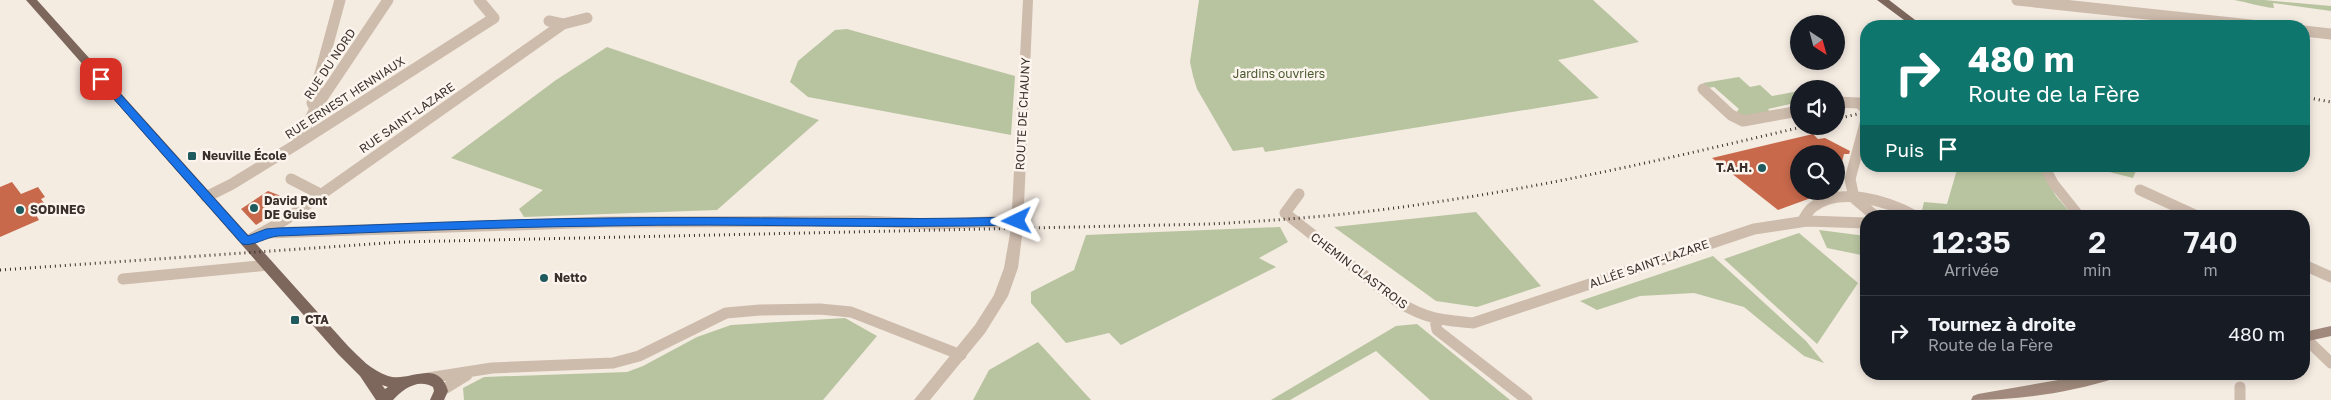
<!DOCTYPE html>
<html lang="fr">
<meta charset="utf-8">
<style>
body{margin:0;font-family:"Golos Text",sans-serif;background:#20242c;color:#f1f3f6;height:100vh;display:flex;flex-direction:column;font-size:19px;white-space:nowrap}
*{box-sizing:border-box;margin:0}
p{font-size:16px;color:#9ea1a6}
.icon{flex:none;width:28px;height:28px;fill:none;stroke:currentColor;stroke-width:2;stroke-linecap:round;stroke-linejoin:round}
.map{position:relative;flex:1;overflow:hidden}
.side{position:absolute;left:1860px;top:210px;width:450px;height:170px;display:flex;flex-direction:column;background:#171b24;border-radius:20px;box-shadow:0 2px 8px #0003}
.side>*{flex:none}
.top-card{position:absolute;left:1860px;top:20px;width:450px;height:152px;border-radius:20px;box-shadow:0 2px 8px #0003;background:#0f766e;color:#fff;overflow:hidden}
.needle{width:32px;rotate:144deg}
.controls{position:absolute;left:1790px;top:15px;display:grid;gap:10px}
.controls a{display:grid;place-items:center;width:55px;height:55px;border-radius:50%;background:#171b24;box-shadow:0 2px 8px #0003;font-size:25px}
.pin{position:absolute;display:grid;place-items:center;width:42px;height:42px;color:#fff;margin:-21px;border-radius:10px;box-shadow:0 2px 8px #0006}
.me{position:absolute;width:55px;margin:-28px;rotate:268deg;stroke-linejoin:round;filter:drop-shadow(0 0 4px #0008)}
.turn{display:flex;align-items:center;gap:18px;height:105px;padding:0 25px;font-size:22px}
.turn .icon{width:65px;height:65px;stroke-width:2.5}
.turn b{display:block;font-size:35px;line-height:42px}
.then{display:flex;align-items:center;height:48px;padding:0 25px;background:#0003;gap:10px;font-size:19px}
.eta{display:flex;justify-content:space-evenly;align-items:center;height:85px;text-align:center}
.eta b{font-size:30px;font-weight:600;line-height:35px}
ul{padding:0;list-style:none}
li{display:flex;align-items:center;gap:15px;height:75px;padding:0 25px;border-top:1px solid #363941}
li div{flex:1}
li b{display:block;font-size:19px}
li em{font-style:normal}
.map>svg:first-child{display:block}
.green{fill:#b8c4a0}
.building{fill:#c8694b}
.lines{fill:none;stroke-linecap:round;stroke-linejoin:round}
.minor{stroke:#cdbbac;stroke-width:11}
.tertiary{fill:#cdbbac;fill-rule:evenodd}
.secondary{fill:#a18a7d;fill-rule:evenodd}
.primary{fill:#7d675c;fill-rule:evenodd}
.rail{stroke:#3b302b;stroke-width:3;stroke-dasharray:1 4;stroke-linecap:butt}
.route{fill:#1a73e8;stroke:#114b97}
.poi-dot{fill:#1f5a5e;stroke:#fbf5ee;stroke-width:2}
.labels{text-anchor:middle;stroke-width:5;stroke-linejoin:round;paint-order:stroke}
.street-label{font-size:12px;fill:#3b302b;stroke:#fbf5ee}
.park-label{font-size:12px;fill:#4a5a2e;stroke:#fbf5ee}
.poi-label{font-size:12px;font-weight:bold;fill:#3b302b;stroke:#fbf5ee;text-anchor:start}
</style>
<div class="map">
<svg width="2331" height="400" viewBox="0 0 2331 400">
<rect width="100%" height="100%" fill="#f4ebe1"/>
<path class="green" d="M1199,0H1593L1639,42L1558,60L1599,98L1265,152L1263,147L1233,151L1197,89L1193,76L1190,62Z
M2234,0H2264L2331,6V11L2273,3L2274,8C2260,7 2248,2 2234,0Z
M835,30L847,29L1015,76L1011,135L808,97L790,82L798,61Z
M607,47L819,120L717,210L524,217L519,209L543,190L451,158L556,80Z
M1739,77L1750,87L1760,85L1772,96L1799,91V102L1768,109L1771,113L1749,117L1736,113L1739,109L1714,87L1707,88L1703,83Z
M1958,166H2039L2056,196L2073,216H1925L1921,214L1924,202L1947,204Z
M2086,166H2138L2133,178Z
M1476,212L1541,286L1477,307L1436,301L1334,227Z
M1280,227L1288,242L1259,258L1276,267L1121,345L1109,333L1066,343L1031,303V292L1074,270L1086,235Z
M1819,230L1866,236V256L1827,248Z
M1799,233L1858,283L1817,344L1724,259Z
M1713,256L1806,341L1824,363L1804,356L1744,307L1694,293L1640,296L1597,310L1580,301Z
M845,318L877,336L823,400H464L463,388L484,377L627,372L643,366L697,337L731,325Z
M1417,324L1510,400H1430L1376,351L1290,400H1271L1396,326Z
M1038,342L1091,400H973L989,370Z"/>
<path class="building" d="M1813,134L1818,139L1825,138L1850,151L1849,154H1844L1839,174L1836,173V154H1799V191H1830L1778,210L1712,158Z
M12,182L21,194L38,187L45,197L41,199L47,207L34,212L39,220L0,237V187Z
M268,191L281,196L264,207L276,212L256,225L241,209Z"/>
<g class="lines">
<path class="minor" d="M2017,0L2260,26
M549,21L563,24L587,18
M2304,31L2331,34
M1703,89L1731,115L1743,121L1799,111
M1836,102L1859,103L1866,109
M315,109L312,103L340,0
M1866,120L1850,179L1854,198L1875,216
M298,142L315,109L388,0
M291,179L320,194
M2140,190L2197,216
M1299,194L1285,213L1398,302C1427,319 1440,320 1473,323L1754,229L1807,221L1866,223
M206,197L232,184L297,144L494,18L479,0
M1803,220C1806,216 1808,210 1813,207C1840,186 1888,201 1915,216
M266,233L606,222L863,221L932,224L1017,221
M247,241L285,220L563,24
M2304,265L2331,277
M123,279L268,265
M1435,320L1437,330L1527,400
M2304,337L2331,363
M428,378L492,368L613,363L639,356L726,313L760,310L820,309L851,312L961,355
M2240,387V400
M441,391L467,375"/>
<path class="tertiary" d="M1023,0H1033L1023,228L1018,268L1008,296L985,333L930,400H914L975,325L994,295L1004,268L1011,228Z
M2038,166H2050L2058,181L2086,216H2073L2049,186Z"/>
<path class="secondary" d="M2331,326V336L2304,342V332Z
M2093,374H2118L2116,378C2069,393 2020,400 1971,400L1973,396L1978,394Z"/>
<path class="primary" d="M26,0H37L348,346C361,359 371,370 388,376C409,383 438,357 448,391L444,400H430L434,391L433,387C418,378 403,389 393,400H376L360,376L338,354ZM382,385L388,387L385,389Z
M1877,0H1889L1923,26H1912Z"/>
<path class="rail" d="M2304,97L2331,102
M1836,119L1866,112
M0,270L400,242L1210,224C1286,220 1361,214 1436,202C1560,184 1683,155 1806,126"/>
</g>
<path class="route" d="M101,76L105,77L248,236L266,229L278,228C387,225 497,219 606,218C743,216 880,221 1017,217L1023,221L1017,225C880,229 743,223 606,226C497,227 387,232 278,236C266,237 253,247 242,244L98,81L96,79Z"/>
<g class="poi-dot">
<rect x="187" y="151" width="10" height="10" rx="2.5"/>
<circle cx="1762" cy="168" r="5"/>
<circle cx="254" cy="208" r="5"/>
<circle cx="20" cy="210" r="5"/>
<circle cx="544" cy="278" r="5"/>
<rect x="290" y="315" width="10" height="10" rx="2.5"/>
</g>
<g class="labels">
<g class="street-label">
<text transform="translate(330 64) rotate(-56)" y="4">RUE DU NORD</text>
<text transform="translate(345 98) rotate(-33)" y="4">RUE ERNEST HENNIAUX</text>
<text transform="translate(1023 114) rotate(-87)" y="4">ROUTE DE CHAUNY</text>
<text transform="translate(407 118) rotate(-35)" y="4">RUE SAINT-LAZARE</text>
<text transform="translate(1649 264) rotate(-19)" y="4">ALLÉE SAINT-LAZARE</text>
<text transform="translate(1359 271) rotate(37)" y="4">CHEMIN CLASTROIS</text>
</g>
<g class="park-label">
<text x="1279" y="78">Jardins ouvriers</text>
</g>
<g class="poi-label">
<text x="202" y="160">Neuville École</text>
<text x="1752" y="172" text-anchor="end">T.A.H.</text>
<text x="264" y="205">David Pont<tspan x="264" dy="14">DE Guise</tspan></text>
<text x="30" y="214">SODINEG</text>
<text x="554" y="282">Netto</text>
<text x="305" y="324">CTA</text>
</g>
</g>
</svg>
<div class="controls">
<a><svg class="needle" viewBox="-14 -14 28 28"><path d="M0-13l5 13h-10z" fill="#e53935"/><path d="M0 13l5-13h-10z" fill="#9ea1a6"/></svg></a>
<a><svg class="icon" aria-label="sound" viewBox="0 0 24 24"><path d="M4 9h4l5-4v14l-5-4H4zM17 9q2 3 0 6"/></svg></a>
<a><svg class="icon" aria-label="search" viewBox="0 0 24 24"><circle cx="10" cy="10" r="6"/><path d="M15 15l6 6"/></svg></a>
</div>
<div class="pin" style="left:101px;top:79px;background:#d93025"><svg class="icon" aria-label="arrive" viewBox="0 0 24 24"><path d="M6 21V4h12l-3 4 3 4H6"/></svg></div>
<svg class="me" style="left:1017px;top:221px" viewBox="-20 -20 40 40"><path d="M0-17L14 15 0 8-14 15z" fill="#1a73e8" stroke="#fff" stroke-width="4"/></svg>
<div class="top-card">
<div class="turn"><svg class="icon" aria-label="right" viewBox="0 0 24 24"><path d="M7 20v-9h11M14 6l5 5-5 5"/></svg><div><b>480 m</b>Route de la Fère</div></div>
<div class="then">Puis<svg class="icon" aria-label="arrive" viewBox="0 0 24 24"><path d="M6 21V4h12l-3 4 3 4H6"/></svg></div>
</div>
<section class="side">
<div class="eta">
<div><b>12:35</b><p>Arrivée</p></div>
<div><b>2</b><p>min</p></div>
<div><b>740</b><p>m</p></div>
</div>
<ul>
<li><svg class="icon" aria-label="right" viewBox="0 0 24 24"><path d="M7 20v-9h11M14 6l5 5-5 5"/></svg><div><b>Tournez à droite</b><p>Route de la Fère</p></div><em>480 m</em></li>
</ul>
</section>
</div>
